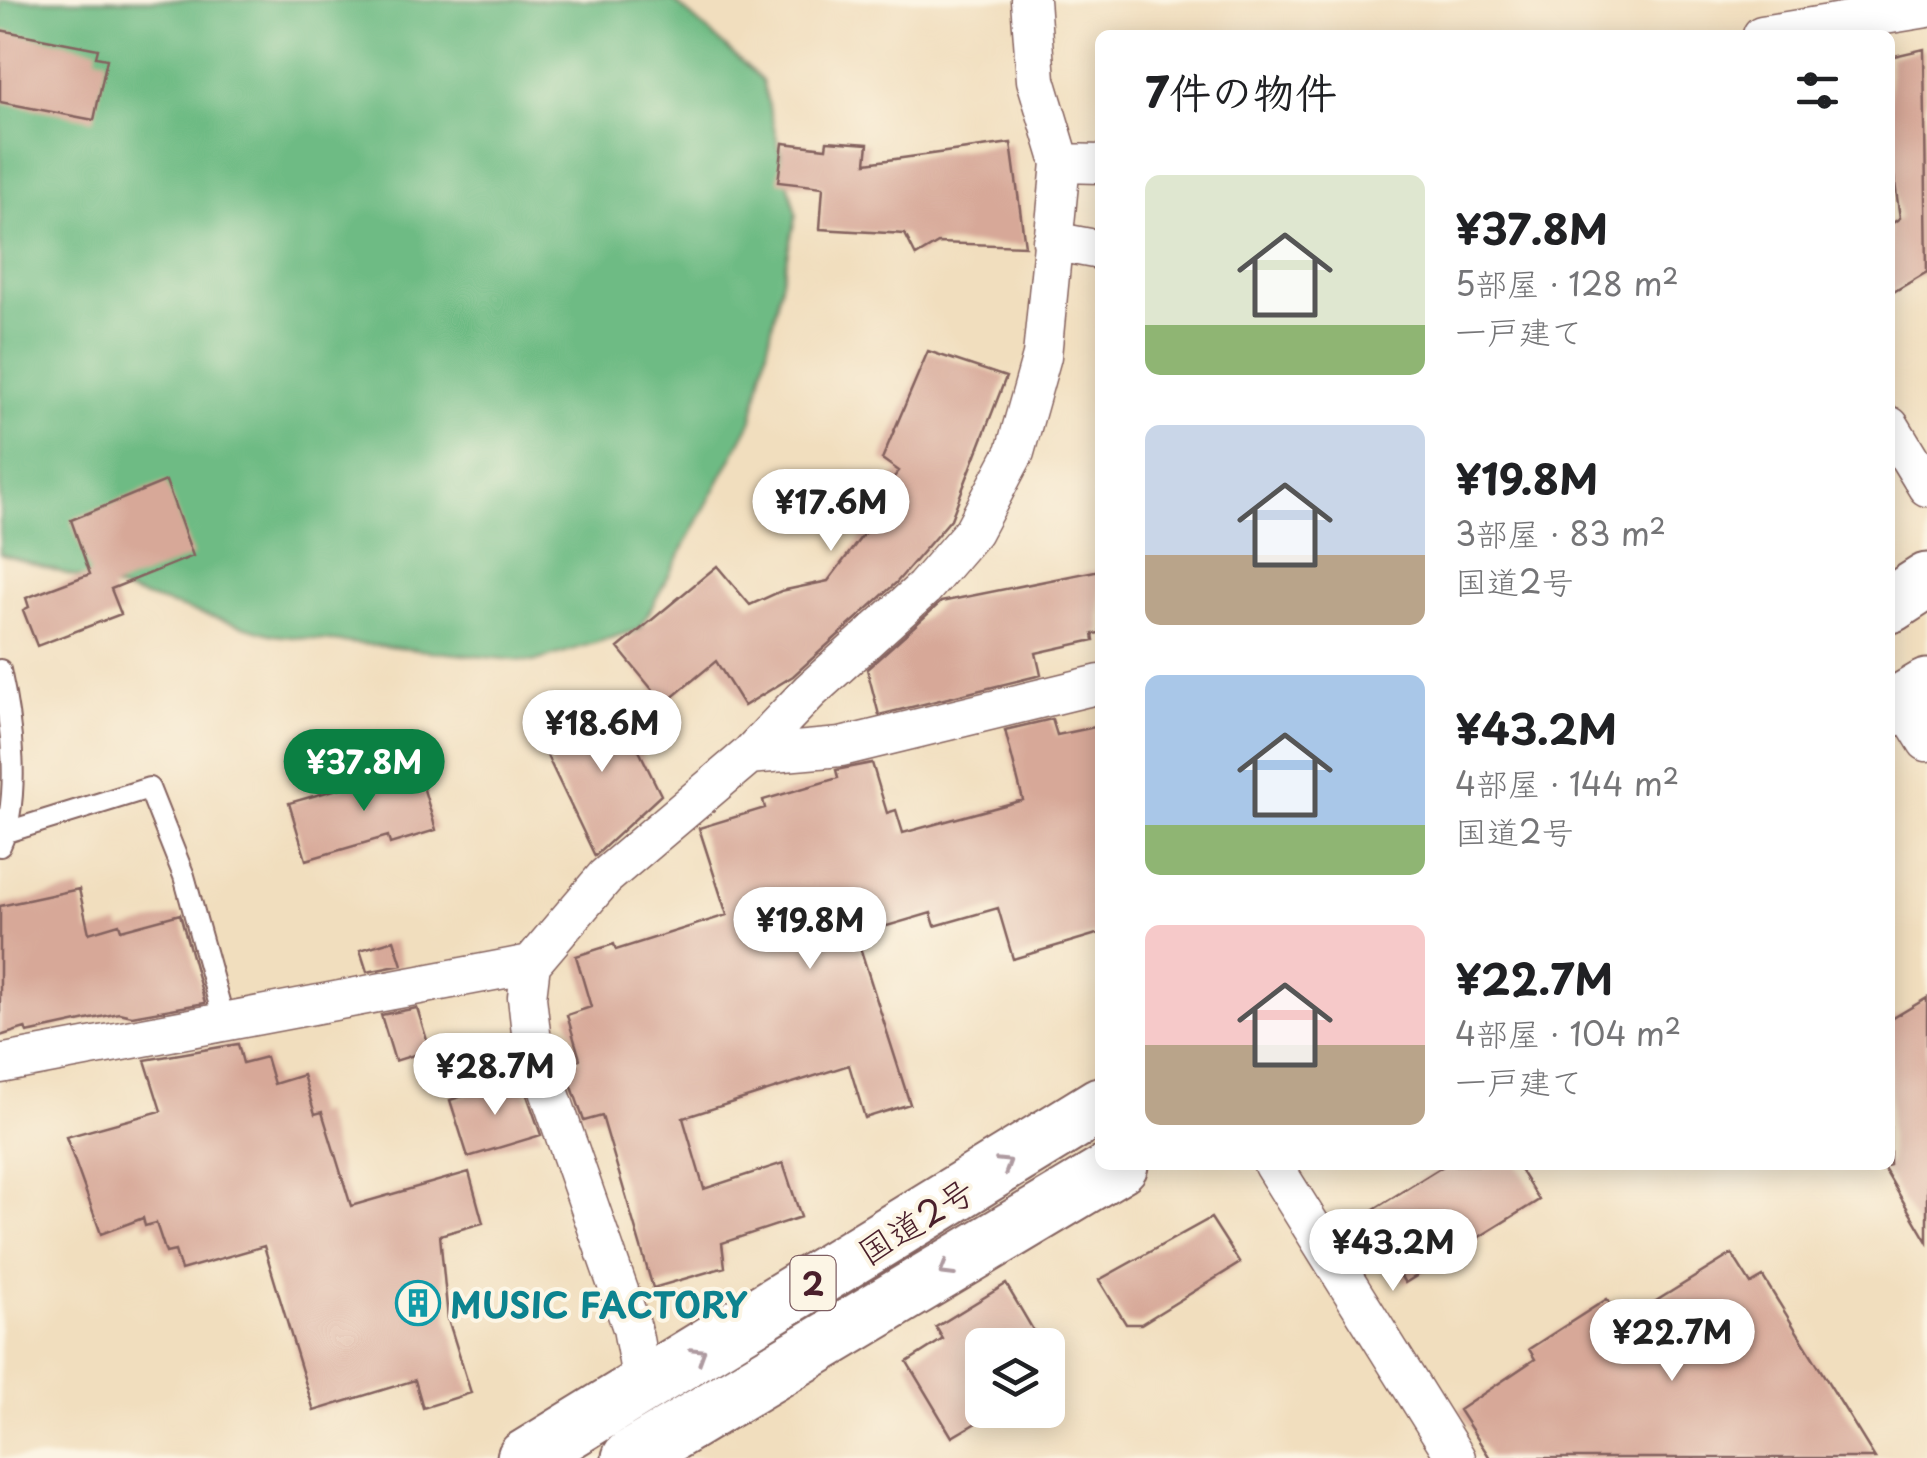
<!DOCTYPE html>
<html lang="ja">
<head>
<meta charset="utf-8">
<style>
  body { margin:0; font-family:"Playpen Sans","Klee One",sans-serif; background:#f6f6f6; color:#202124; height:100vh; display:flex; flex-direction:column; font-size:38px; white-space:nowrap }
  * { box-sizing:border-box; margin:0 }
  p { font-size:32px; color:#757577 }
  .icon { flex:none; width:55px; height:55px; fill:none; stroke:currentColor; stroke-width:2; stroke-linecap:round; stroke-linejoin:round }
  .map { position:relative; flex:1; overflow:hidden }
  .side { position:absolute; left:1095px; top:30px; width:800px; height:1140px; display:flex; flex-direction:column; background:#fff; border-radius:15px; box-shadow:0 5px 25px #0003 }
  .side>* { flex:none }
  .fabs { position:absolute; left:965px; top:1328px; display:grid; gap:20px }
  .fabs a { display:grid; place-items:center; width:100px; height:100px; border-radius:15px; background:#fff; box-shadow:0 5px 25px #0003; font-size:50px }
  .price { position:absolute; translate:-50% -85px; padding:0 22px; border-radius:35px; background:#fff; color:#222; font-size:32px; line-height:65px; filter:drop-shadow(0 2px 5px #0008) }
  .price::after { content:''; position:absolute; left:50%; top:60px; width:30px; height:22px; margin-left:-15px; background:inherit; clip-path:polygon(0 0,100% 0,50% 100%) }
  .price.active { background:#0b8043; color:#fff }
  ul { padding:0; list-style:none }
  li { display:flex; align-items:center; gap:30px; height:250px; padding:0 50px }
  li span { display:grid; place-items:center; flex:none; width:280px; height:200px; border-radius:15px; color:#555 }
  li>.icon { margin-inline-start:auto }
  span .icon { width:120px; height:120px; fill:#fffc; stroke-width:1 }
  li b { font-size:42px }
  h2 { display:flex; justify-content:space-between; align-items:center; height:120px; padding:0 50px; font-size:42px }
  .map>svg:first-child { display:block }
  .forest { fill:#6ebb84; stroke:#5c6d58; stroke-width:2.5 }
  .building { fill:#d7a898 }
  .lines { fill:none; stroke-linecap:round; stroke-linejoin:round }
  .service-casing { stroke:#84625e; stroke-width:24 }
  .minor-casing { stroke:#84625e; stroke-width:41 }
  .trunk-casing { stroke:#84625e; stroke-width:59 }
  .service { stroke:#fff; stroke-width:20 }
  .minor { stroke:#fff; stroke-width:38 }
  .trunk { stroke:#fff; stroke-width:55 }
  .oneway { stroke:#ae9aa0 }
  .labels { text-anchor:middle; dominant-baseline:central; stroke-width:8; stroke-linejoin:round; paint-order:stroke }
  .shield { fill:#fcf5e5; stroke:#7f5f63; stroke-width:2.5 }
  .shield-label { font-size:32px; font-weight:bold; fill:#4a1f2b }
  .street-label { font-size:35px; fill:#4a1f2b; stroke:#fcf5e5 }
  .culture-label { font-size:35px; font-weight:bold; fill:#0d838f; stroke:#fcf5e5; text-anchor:start }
</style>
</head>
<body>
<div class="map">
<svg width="1927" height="1458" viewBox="0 0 1927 1458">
  <rect width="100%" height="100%" fill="#fcf5e5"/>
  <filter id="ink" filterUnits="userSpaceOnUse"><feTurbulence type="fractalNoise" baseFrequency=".01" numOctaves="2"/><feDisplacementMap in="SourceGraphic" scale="20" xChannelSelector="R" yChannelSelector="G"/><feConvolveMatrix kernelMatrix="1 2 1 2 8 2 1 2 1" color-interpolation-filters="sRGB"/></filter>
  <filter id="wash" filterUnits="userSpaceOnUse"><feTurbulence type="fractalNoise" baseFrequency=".0048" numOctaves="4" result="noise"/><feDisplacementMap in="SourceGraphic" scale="40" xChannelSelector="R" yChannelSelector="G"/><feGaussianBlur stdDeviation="2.25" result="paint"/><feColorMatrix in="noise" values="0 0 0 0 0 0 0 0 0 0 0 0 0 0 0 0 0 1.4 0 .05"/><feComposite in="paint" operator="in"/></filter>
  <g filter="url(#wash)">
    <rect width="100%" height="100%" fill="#f1debe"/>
    <path class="forest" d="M 0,0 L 673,0 L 762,80 L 796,214 L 752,420 L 640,629 L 533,662 L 273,635 L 0,554 Z"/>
    <g id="blocks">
      <path class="building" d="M 0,30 L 98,49 L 96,57 L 107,59 L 94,120 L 0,102 Z
        M 1924,49 L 1927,272 L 1890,294 L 1890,225 L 1900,218 L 1890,148 L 1890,57 Z
        M 827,141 L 868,144 L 866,163 L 1011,143 L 1025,246 L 938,243 L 916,256 L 905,234 L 820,229 L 823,187 L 778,182 L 783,143 L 826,148 Z
        M 928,351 L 1006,377 L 951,519 L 896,583 L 793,676 L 744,706 L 716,661 L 664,704 L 618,648 L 717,566 L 750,605 L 781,591 L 828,581 L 871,524 L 859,519 L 899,471 L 882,459 Z
        M 166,481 L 193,556 L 111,589 L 121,614 L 37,646 L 23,610 L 29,607 L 26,598 L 90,574 L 71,520 Z
        M 1100,570 L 1100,633 L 1093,634 L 1094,640 L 1036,653 L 1041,675 L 879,715 L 867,669 L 941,602 Z
        M 616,704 L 661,795 L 595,856 L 540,741 Z
        M 1052,719 L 1057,735 L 1100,726 L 1100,933 L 1013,959 L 998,908 L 935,926 L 931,913 L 856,935 L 910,1104 L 865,1118 L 849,1065 L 683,1118 L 704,1189 L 783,1163 L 801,1217 L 722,1243 L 725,1267 L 653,1288 L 602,1116 L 584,1121 L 564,1064 L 580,1059 L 567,1015 L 591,1007 L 576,956 L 614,944 L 616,950 L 727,915 L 699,828 L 765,808 L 763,800 L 838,778 L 836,770 L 872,763 L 887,813 L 896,810 L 903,833 L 1023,800 L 1005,730 Z
        M 417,766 L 436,830 L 390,844 L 388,836 L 306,860 L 289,803 Z
        M 79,889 L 89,933 L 119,924 L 121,930 L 180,914 L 205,1003 L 132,1016 L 119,1013 L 27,1033 L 25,1028 L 0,1036 L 0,906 Z
        M 394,940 L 402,965 L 367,972 L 360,950 Z
        M 1927,998 L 1927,1242 L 1883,1167 L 1890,1165 L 1890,1020 Z
        M 417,1008 L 430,1050 L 395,1061 L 381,1015 Z
        M 238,1044 L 243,1063 L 266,1057 L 274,1084 L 303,1075 L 315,1114 L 322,1112 L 351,1206 L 469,1172 L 483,1223 L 440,1235 L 448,1319 L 471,1393 L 423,1408 L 415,1380 L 314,1411 L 264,1246 L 181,1270 L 175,1251 L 166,1253 L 156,1223 L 145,1226 L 143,1218 L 101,1234 L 66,1137 L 161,1111 L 145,1060 Z
        M 521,1078 L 541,1135 L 468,1157 L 450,1100 Z
        M 1445,1165 L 1517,1165 L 1539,1200 L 1405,1283 L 1363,1216 Z
        M 1211,1218 L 1240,1263 L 1141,1324 L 1126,1324 L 1099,1280 Z
        M 1732,1254 L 1751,1284 L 1763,1277 L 1875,1458 L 1490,1458 L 1459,1410 L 1535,1359 L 1529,1349 L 1607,1299 L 1622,1322 Z
        M 1006,1284 L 1042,1345 L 982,1345 L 982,1410 L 998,1410 L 952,1437 L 907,1362 L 943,1339 L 936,1327 Z"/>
    </g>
  </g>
  <g filter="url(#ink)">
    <use href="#blocks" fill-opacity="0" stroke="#84625e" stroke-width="2.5"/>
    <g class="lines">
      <defs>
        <path id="service" d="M 0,670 C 11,719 22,799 0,846
          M 7,832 L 149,788 L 184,876 L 224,1020"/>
        <path id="minor" d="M 1762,35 L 1927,8
          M 1061,163 L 1100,164
          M 1052,241 L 1100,250
          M 1890,426 L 1927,487
          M 1902,701 L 1927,742
          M 749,755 L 841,747 L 1100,684
          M 0,1064 L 531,964
          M 1273,1165 L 1456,1458
          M 643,1388 L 632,1328 L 532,1042 L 527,997 L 531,964 L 605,877 L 749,755 L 810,691 L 924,588 L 973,531 L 1015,452 L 1042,356 L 1061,163 L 1036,80 L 1030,0"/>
        <path id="trunk" d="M 1890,605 L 1927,581
          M 1890,709 L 1927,687
          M 525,1458 L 1100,1105
          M 630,1458 L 1120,1165"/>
      </defs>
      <use href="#service" class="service-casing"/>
      <use href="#minor" class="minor-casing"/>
      <use href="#trunk" class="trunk-casing"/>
      <use href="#service" class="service"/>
      <use href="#minor" class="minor"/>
      <use href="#trunk" class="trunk"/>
    </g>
    <defs><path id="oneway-chevron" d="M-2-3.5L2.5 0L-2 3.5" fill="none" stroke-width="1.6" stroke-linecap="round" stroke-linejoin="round" transform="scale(2.5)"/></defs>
    <g class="oneway">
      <use href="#oneway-chevron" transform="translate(1005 1164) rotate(-32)"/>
      <use href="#oneway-chevron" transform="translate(946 1270) rotate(149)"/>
      <use href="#oneway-chevron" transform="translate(699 1354) rotate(-32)"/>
    </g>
  </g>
  <defs>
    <symbol id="building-ring" viewBox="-11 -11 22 22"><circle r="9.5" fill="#fcf5e5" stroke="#0f9aa8" stroke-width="1.5"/><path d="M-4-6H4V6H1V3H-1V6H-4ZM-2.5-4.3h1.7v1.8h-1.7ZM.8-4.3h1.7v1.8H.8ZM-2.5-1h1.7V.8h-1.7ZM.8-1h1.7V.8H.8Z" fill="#0f9aa8"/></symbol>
  </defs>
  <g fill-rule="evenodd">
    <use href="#building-ring" x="393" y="1278" width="50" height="50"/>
  </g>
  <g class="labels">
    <rect class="shield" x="790.5" y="1256" width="45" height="54" rx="8"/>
    <g class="shield-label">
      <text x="813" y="1283">2</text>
    </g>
    <g class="street-label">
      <text transform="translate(915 1220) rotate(-32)">国道2号</text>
    </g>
    <g class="culture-label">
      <text x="450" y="1303">MUSIC FACTORY</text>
    </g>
  </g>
</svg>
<div class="fabs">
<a><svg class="icon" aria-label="layers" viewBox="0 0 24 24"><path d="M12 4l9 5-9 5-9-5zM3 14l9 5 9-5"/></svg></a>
</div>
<b class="price" style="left:831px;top:554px">¥17.6M</b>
<b class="price" style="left:602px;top:775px">¥18.6M</b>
<b class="price active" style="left:364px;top:814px">¥37.8M</b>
<b class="price" style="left:810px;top:972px">¥19.8M</b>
<b class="price" style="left:495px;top:1118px">¥28.7M</b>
<b class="price" style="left:1393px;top:1294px">¥43.2M</b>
<b class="price" style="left:1672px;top:1384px">¥22.7M</b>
<section class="side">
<h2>7件の物件<svg class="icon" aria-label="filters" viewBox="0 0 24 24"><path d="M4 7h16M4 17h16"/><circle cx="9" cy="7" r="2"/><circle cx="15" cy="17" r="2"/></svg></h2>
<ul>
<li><span style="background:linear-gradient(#dfe7d0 75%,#8fb573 0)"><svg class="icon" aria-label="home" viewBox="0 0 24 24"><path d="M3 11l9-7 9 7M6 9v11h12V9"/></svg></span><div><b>¥37.8M</b><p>5部屋 · 128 m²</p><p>一戸建て</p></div></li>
<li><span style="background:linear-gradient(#c9d6e8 65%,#b9a48a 0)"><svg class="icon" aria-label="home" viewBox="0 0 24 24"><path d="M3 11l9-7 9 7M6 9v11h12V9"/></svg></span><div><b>¥19.8M</b><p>3部屋 · 83 m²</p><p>国道2号</p></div></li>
<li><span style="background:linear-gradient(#a9c7e8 75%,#8fb573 0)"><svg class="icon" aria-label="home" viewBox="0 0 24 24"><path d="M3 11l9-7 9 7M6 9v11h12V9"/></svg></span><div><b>¥43.2M</b><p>4部屋 · 144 m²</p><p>国道2号</p></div></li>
<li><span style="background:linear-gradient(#f6c9c9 60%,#b9a48a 0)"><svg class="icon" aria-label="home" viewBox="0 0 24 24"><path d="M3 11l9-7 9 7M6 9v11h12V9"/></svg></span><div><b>¥22.7M</b><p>4部屋 · 104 m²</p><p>一戸建て</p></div></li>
</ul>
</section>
</div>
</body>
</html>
